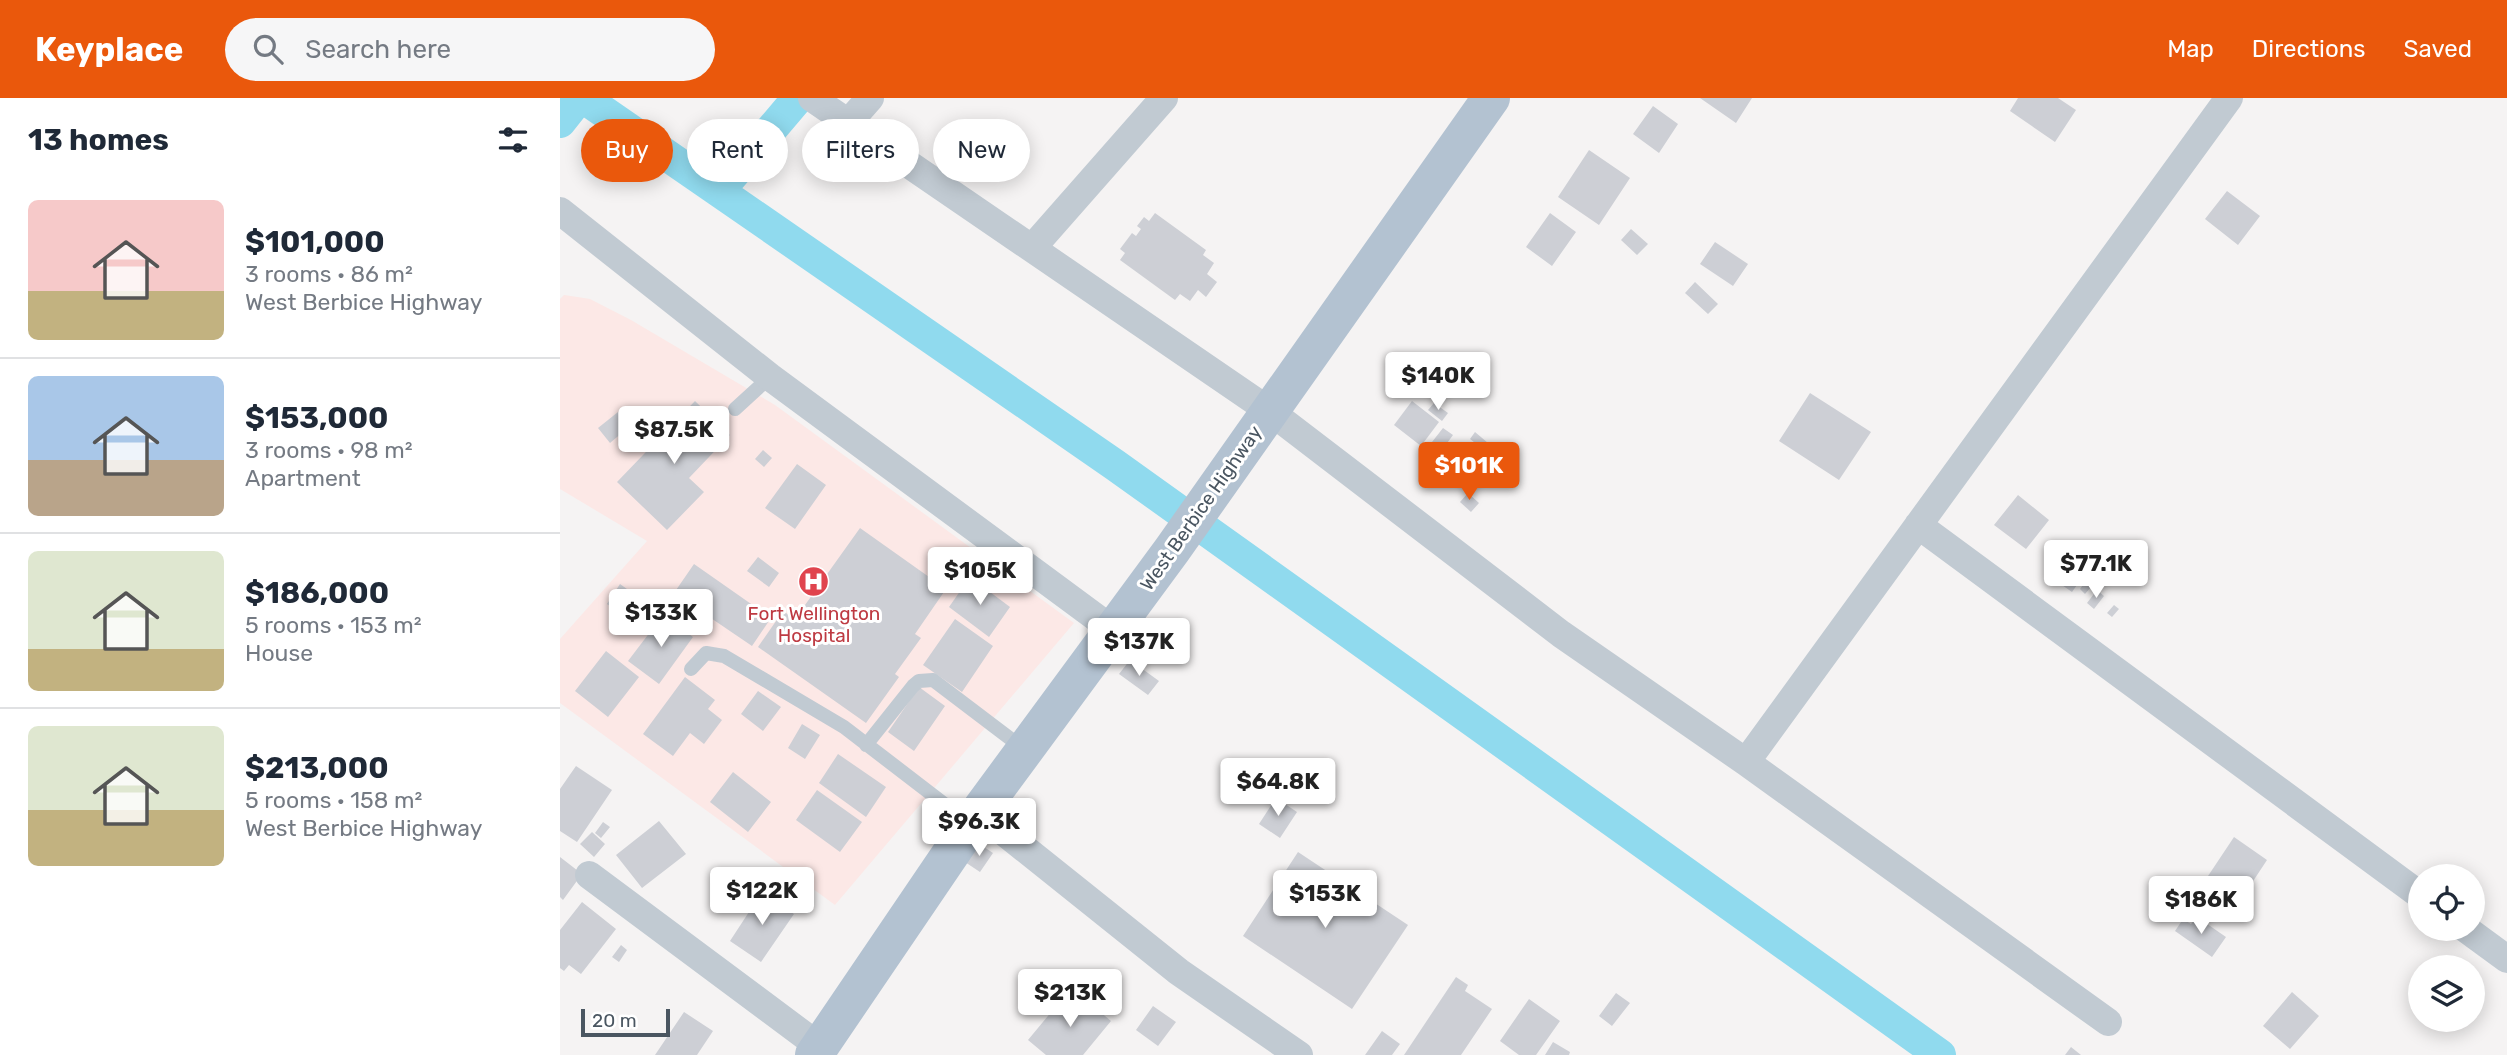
<!DOCTYPE html>
<html lang="en">
<head>
<meta charset="utf-8">
<style>
  body { margin:0; font-family:Rubik,sans-serif; background:#f6f6f7; color:#1f2937; height:100vh; display:flex; flex-direction:column; font-size:26px; white-space:nowrap }
  * { box-sizing:border-box; margin:0 }
  p { font-size:23px; color:#747a83 }
  .icon { flex:none; width:38px; height:38px; fill:none; stroke:currentColor; stroke-width:2; stroke-linecap:round; stroke-linejoin:round }
  .map { position:relative; flex:1; overflow:hidden }
  .side { display:flex; flex-direction:column; background:#fff; width:560px }
  .side>* { flex:none }
  .banner { position:absolute; left:21px; top:21px; width:665px; height:63px; display:flex; gap:14px }
  .buttons { position:absolute; left:1848px; top:766px; display:grid; gap:14px }
  .buttons a { display:grid; place-items:center; width:77px; height:77px; border-radius:50%; background:#fff; box-shadow:0 4px 18px #0003; font-size:35px }
  .scale { position:absolute; left:21px; bottom:18px; width:89px; box-sizing:border-box; padding-left:7px; border:4px solid #4a5661; border-top:0; font-size:19px; line-height:24px; white-space:nowrap; color:#4a5661; -webkit-text-stroke:5px #fff; paint-order:stroke }
  .price { position:absolute; translate:-50% -60px; padding:0 16px; border-radius:7px; background:#fff; color:#222; font-size:23px; line-height:46px; filter:drop-shadow(0 2px 4px #0008) }
  .price::after { content:''; position:absolute; left:50%; top:42px; width:21px; height:16px; margin-left:-10px; background:inherit; clip-path:polygon(0 0,100% 0,50% 100%) }
  .price.on { background:#ea580c; color:#fff }
  ul { padding:0; list-style:none }
  li { display:flex; align-items:center; gap:21px; height:175px; padding:0 28px }
  li+li { border-top:2px solid #e0e1e3 }
  li span { display:grid; place-items:center; flex:none; width:196px; height:140px; border-radius:10px; color:#555 }
  li>.icon { margin-inline-start:auto }
  span .icon { width:84px; height:84px; fill:#fffc; stroke-width:1 }
  li b { font-size:30px }
  h2 { display:flex; justify-content:space-between; align-items:center; height:84px; padding:0 28px; font-size:30px }
  .tag { padding:0 24px; border-radius:32px; background:#fff; box-shadow:0 4px 18px #0003; font-size:24px; line-height:63px }
  .tag.on { background:#ea580c; color:#fff }
  header { display:flex; align-items:center; gap:42px; box-sizing:border-box; height:98px; padding:0 35px; background:#ea580c; color:#fff }
  header strong { font-size:33px }
  nav { display:flex; gap:38px; margin-inline-start:auto; font-size:24px }
  .search { width:490px; height:63px; background:#f6f6f7; display:flex; align-items:center; gap:18px; box-sizing:border-box; padding:0 24px; border-radius:38px; color:#747a83; font-size:26px }
  main { display:flex; flex:1; min-height:0 }
  .map>svg:first-child { display:block }
  .medical { fill:#fce8e6 }
  .lines { fill:none; stroke-linecap:round; stroke-linejoin:round }
  .canal { stroke:#90daee; stroke-width:32 }
  .building { fill:#cdcfd5 }
  .lane { stroke:#c1cad2; stroke-width:14 }
  .street { stroke:#c1cad2; stroke-width:28 }
  .primary { stroke:#b3c2d1; stroke-width:38 }
  .labels { text-anchor:middle; dominant-baseline:central; stroke-width:6; stroke-linejoin:round; paint-order:stroke }
  .street-label { font-size:19px; fill:#4a5661; stroke:#fff }
  .health-label { font-size:19px; fill:#be3a42; stroke:#fff }
</style>
</head>
<body>
<header>
<strong>Keyplace</strong>
<div class="search"><svg class="icon" aria-label="search" viewBox="0 0 24 24"><circle cx="10" cy="10" r="6"/><path d="M15 15l6 6"/></svg>Search here</div>
<nav><a>Map</a><a>Directions</a><a>Saved</a></nav>
</header>
<main>
<section class="side">
<h2>13 homes<svg class="icon" aria-label="filters" viewBox="0 0 24 24"><path d="M4 7h16M4 17h16"/><circle cx="9" cy="7" r="2"/><circle cx="15" cy="17" r="2"/></svg></h2>
<ul>
<li><span style="background:linear-gradient(#f6c9c9 65%,#c2b280 0)"><svg class="icon" aria-label="home" viewBox="0 0 24 24"><path d="M3 11l9-7 9 7M6 9v11h12V9"/></svg></span><div><b>$101,000</b><p>3 rooms · 86 m²</p><p>West Berbice Highway</p></div></li>
<li><span style="background:linear-gradient(#a9c7e8 60%,#b9a48a 0)"><svg class="icon" aria-label="home" viewBox="0 0 24 24"><path d="M3 11l9-7 9 7M6 9v11h12V9"/></svg></span><div><b>$153,000</b><p>3 rooms · 98 m²</p><p>Apartment</p></div></li>
<li><span style="background:linear-gradient(#dfe7d0 70%,#c2b280 0)"><svg class="icon" aria-label="home" viewBox="0 0 24 24"><path d="M3 11l9-7 9 7M6 9v11h12V9"/></svg></span><div><b>$186,000</b><p>5 rooms · 153 m²</p><p>House</p></div></li>
<li><span style="background:linear-gradient(#dfe7d0 60%,#c2b280 0)"><svg class="icon" aria-label="home" viewBox="0 0 24 24"><path d="M3 11l9-7 9 7M6 9v11h12V9"/></svg></span><div><b>$213,000</b><p>5 rooms · 158 m²</p><p>West Berbice Highway</p></div></li>
</ul>
</section>
<div class="map">
<svg width="1947" height="957" viewBox="0 0 1947 957">
  <rect width="100%" height="100%" fill="#f5f3f3"/>
  <path class="medical" d="M 4,197 L 30,201 L 71,222 L 215,307 L 514,525 L 275,807 L 0,605 L 0,541 L 87,443 L 0,391 L 0,201 Z"/>
  <g class="lines">
    <path class="canal" d="M 24,0 L 555,367 L 1380,957
      M 0,24 L 19,0
      M 159,93 L 238,0"/>
  </g>
  <path class="building" d="M 1140,0 L 1192,0 L 1176,25 Z
    M 1458,0 L 1498,0 L 1516,12 L 1495,44 L 1450,13 Z
    M 1093,8 L 1118,26 L 1099,55 L 1073,36 Z
    M 1029,52 L 1070,80 L 1039,127 L 998,99 Z
    M 1667,93 L 1700,118 L 1678,147 L 1645,121 Z
    M 595,115 L 646,152 L 643,157 L 654,165 L 647,176 L 657,184 L 646,199 L 638,192 L 630,203 L 620,196 L 615,202 L 560,162 L 565,155 L 560,151 L 572,135 L 576,138 L 581,131 L 577,128 L 584,119 L 589,123 Z
    M 990,115 L 1016,134 L 992,168 L 966,149 Z
    M 1071,131 L 1088,146 L 1077,157 L 1061,142 Z
    M 1155,144 L 1188,166 L 1173,188 L 1140,166 Z
    M 1135,184 L 1158,206 L 1148,216 L 1125,195 Z
    M 1250,295 L 1311,334 L 1279,382 L 1219,343 Z
    M 135,303 L 170,337 L 129,380 L 144,394 L 107,432 L 57,384 Z
    M 852,303 L 879,324 L 861,348 L 834,327 Z
    M 874,305 L 888,315 L 882,323 L 868,312 Z
    M 58,314 L 70,328 L 50,345 L 38,330 Z
    M 883,330 L 893,337 L 882,352 L 872,344 Z
    M 915,334 L 928,345 L 923,351 L 910,341 Z
    M 203,352 L 212,360 L 204,369 L 195,361 Z
    M 237,366 L 266,387 L 235,431 L 205,410 Z
    M 908,395 L 919,405 L 911,414 L 900,404 Z
    M 1458,397 L 1489,422 L 1466,451 L 1434,427 Z
    M 300,430 L 386,491 L 355,536 L 361,540 L 335,576 L 339,579 L 306,625 L 198,549 L 223,513 L 235,521 Z
    M 198,459 L 219,475 L 209,489 L 187,473 Z
    M 1493,465 L 1502,472 L 1493,484 L 1484,477 Z
    M 134,466 L 211,520 L 192,548 L 114,495 Z
    M 1503,478 L 1517,487 L 1512,494 L 1499,485 Z
    M 410,479 L 450,509 L 429,539 L 389,509 Z
    M 1525,484 L 1531,489 L 1525,496 L 1520,491 Z
    M 60,486 L 88,506 L 74,525 L 47,506 Z
    M 1537,492 L 1544,498 L 1534,511 L 1527,505 Z
    M 1554,507 L 1559,511 L 1552,519 L 1547,515 Z
    M 103,517 L 133,539 L 99,586 L 68,563 Z
    M 395,521 L 433,548 L 402,594 L 363,567 Z
    M 46,553 L 79,579 L 48,619 L 15,593 Z
    M 570,562 L 599,583 L 588,597 L 559,576 Z
    M 125,579 L 155,602 L 148,611 L 162,622 L 144,646 L 130,635 L 113,658 L 83,636 Z
    M 359,589 L 385,608 L 354,653 L 328,634 Z
    M 198,593 L 221,609 L 203,633 L 181,616 Z
    M 242,626 L 260,637 L 245,661 L 228,650 Z
    M 278,656 L 326,689 L 306,719 L 259,685 Z
    M 16,668 L 52,692 L 17,744 L 0,733 L 0,691 Z
    M 173,674 L 211,704 L 188,734 L 150,704 Z
    M 257,692 L 302,724 L 280,754 L 236,722 Z
    M 716,700 L 737,714 L 720,740 L 699,726 Z
    M 99,723 L 126,756 L 82,790 L 56,757 Z
    M 43,724 L 50,729 L 41,740 L 35,735 Z
    M 32,734 L 45,746 L 34,759 L 20,746 Z
    M 1674,739 L 1707,762 L 1674,812 L 1640,790 Z
    M 418,745 L 433,755 L 420,774 L 405,764 Z
    M 738,754 L 848,827 L 792,911 L 683,838 Z
    M 0,759 L 22,776 L 3,802 L 0,799 Z
    M 202,794 L 234,816 L 201,864 L 170,843 Z
    M 22,804 L 56,831 L 21,876 L 9,867 L 4,873 L 0,870 L 0,832 Z
    M 1637,819 L 1666,839 L 1652,859 L 1615,833 L 1623,821 L 1631,826 Z
    M 61,847 L 67,852 L 59,864 L 52,859 Z
    M 896,879 L 908,887 L 905,893 L 932,911 L 901,957 L 844,957 Z
    M 1732,894 L 1759,918 L 1730,951 L 1703,928 Z
    M 1056,895 L 1070,905 L 1052,928 L 1039,918 Z
    M 520,897 L 551,923 L 523,957 L 486,957 L 468,942 L 502,901 L 511,908 Z
    M 969,901 L 1000,923 L 976,957 L 959,957 L 940,943 Z
    M 593,908 L 616,924 L 598,948 L 576,932 Z
    M 124,914 L 153,933 L 137,957 L 95,957 Z
    M 822,933 L 840,946 L 832,957 L 805,957 Z
    M 993,944 L 1010,954 L 1009,957 L 985,957 Z
    M 1511,949 L 1521,957 L 1505,957 Z"/>
  <g class="lines">
    <path class="lane" d="M 175,311 L 210,279
      M 131,571 L 146,555 L 164,558 L 284,629 L 409,725
      M 306,647 L 353,588 L 359,583 L 373,582 L 464,651"/>
    <path class="street" d="M 252,0 L 711,314 L 1001,536 L 1186,664 L 1548,924
      M 288,25 L 310,0
      M 0,113 L 210,279 L 553,532
      M 472,150 L 604,0
      M 1358,427 L 1860,797
      M 1186,664 L 1669,0
      M 419,714 L 619,874 L 739,957
      M 29,777 L 260,949
      M 1906,831 L 1947,861"/>
    <path class="primary" d="M 254,957 L 419,714 L 612,452 L 931,0"/>
  </g>
  <defs>
    <symbol id="hospital-disc" viewBox="-11 -11 22 22"><circle r="9.5" fill="#e0444e" stroke="#fff"/><path d="M-5-5h3v3.5h4V-5h3V5h-3V1.5h-4V5h-3Z" fill="#fff"/></symbol>
  </defs>
  <g fill-rule="evenodd">
    <use href="#hospital-disc" x="236" y="466" width="35" height="35"/>
  </g>
  <g class="labels">
    <g class="street-label">
      <text transform="translate(641 410) rotate(-55)">West Berbice Highway</text>
    </g>
    <g class="health-label">
      <text x="254" y="515">Fort Wellington<tspan x="254" dy="22">Hospital</tspan></text>
    </g>
  </g>
</svg>
<div class="buttons">
<a><svg class="icon" aria-label="locate" viewBox="0 0 24 24"><circle cx="12" cy="12" r="6"/><path d="M12 2v4M12 18v4M2 12h4M18 12h4"/></svg></a>
<a><svg class="icon" aria-label="layers" viewBox="0 0 24 24"><path d="M12 4l9 5-9 5-9-5zM3 14l9 5 9-5"/></svg></a>
</div>
<div class="scale">20 m</div>
<b class="price" style="left:878px;top:314px">$140K</b>
<b class="price" style="left:114px;top:368px">$87.5K</b>
<b class="price on" style="left:909px;top:404px">$101K</b>
<b class="price" style="left:1536px;top:502px">$77.1K</b>
<b class="price" style="left:420px;top:509px">$105K</b>
<b class="price" style="left:101px;top:551px">$133K</b>
<b class="price" style="left:579px;top:580px">$137K</b>
<b class="price" style="left:718px;top:720px">$64.8K</b>
<b class="price" style="left:419px;top:760px">$96.3K</b>
<b class="price" style="left:202px;top:829px">$122K</b>
<b class="price" style="left:765px;top:832px">$153K</b>
<b class="price" style="left:1641px;top:838px">$186K</b>
<b class="price" style="left:510px;top:931px">$213K</b>
<div class="banner">
<a class="tag on">Buy</a>
<a class="tag">Rent</a>
<a class="tag">Filters</a>
<a class="tag">New</a>
</div>
</div>
</main>
</body>
</html>
